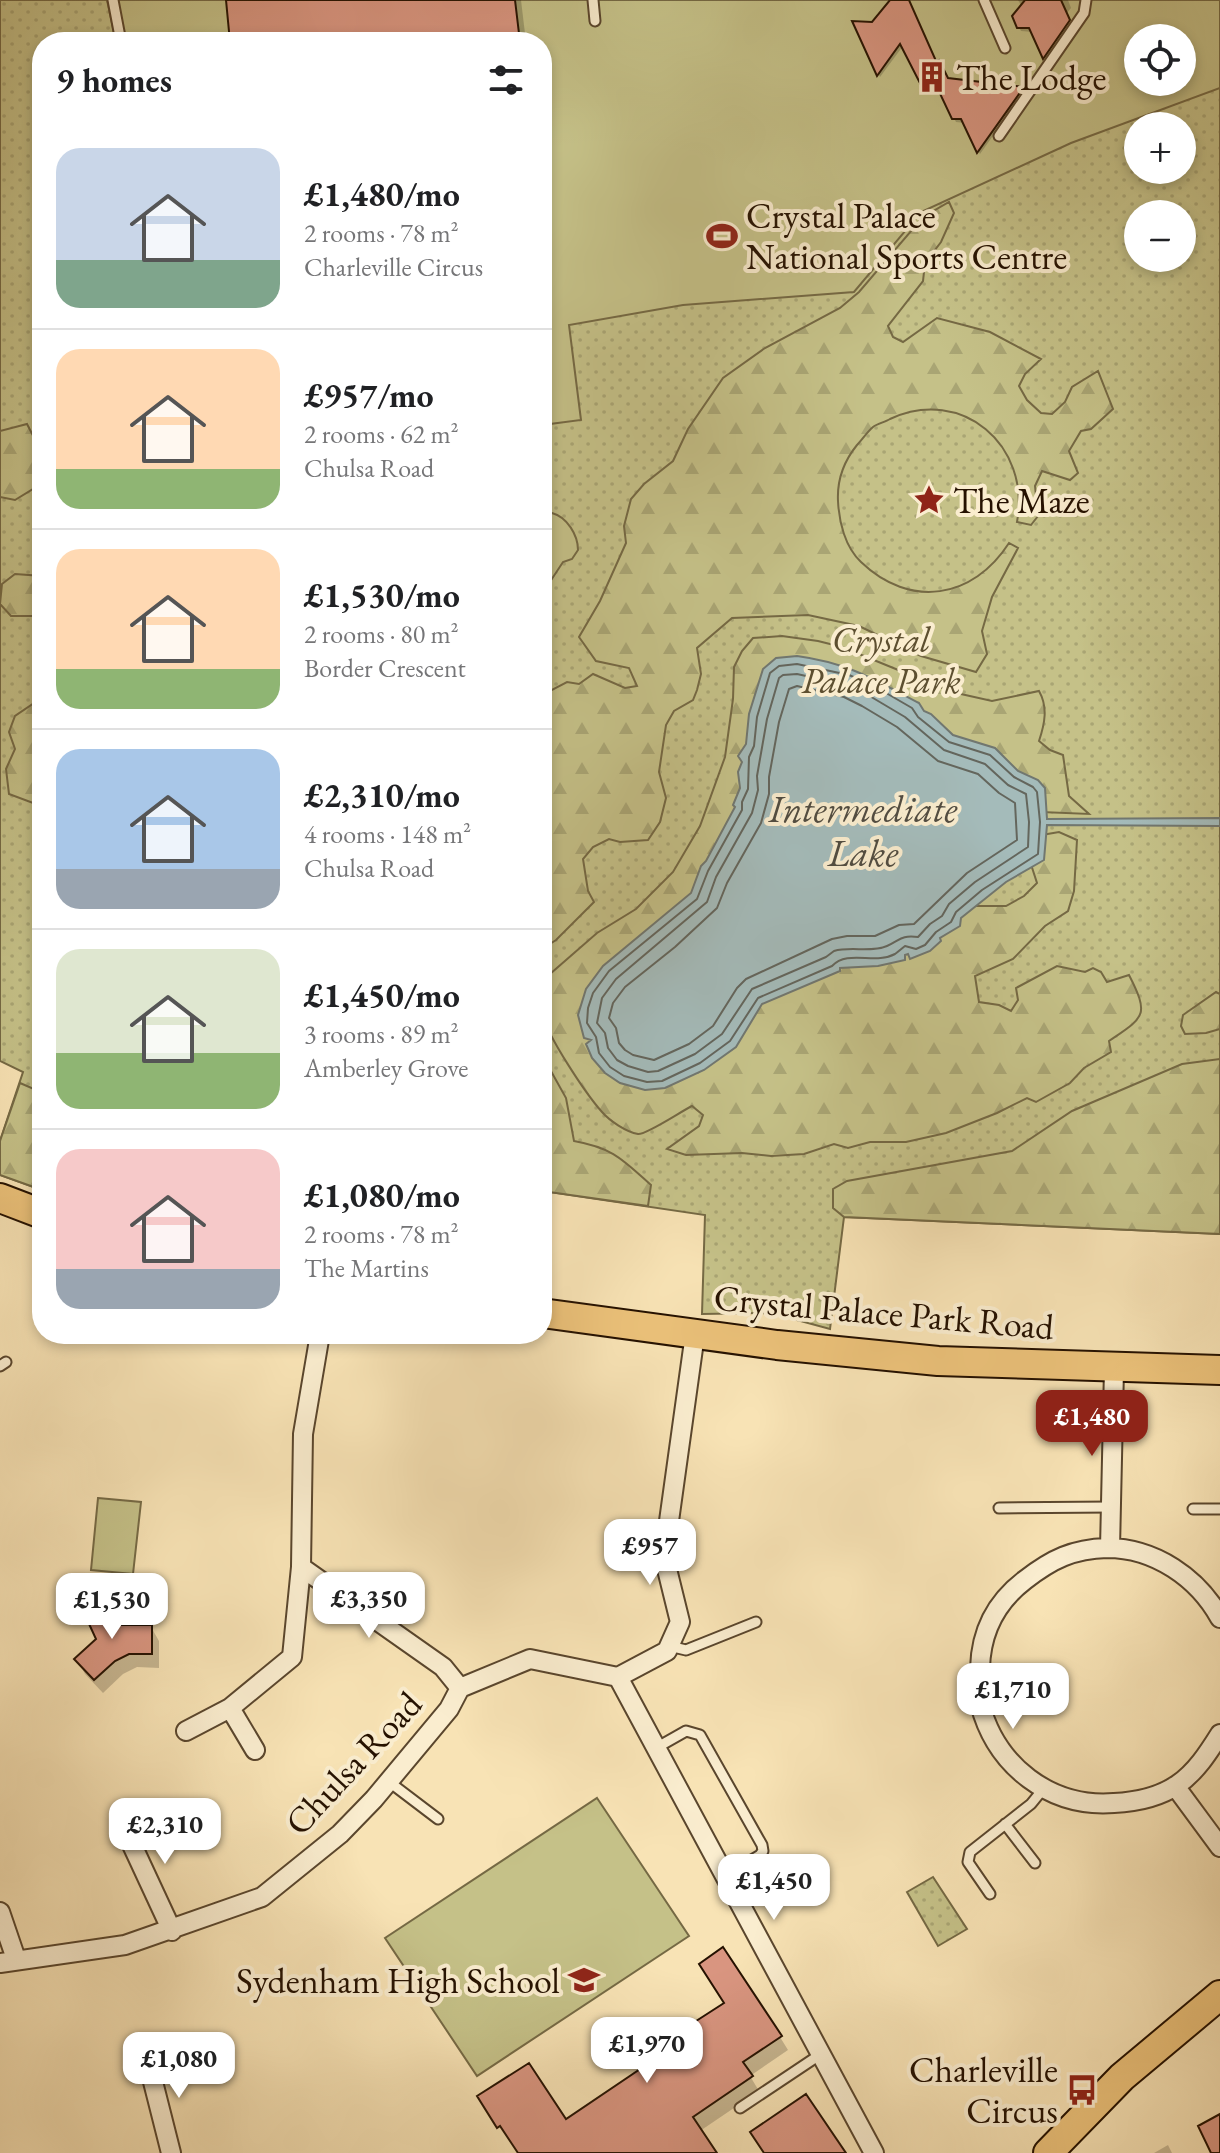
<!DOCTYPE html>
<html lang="en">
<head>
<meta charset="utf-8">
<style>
  body { margin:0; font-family:"EB Garamond",serif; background:#f2f2f2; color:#202124; height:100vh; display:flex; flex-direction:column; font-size:30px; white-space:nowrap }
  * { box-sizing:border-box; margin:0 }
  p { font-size:26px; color:#757577 }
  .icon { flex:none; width:44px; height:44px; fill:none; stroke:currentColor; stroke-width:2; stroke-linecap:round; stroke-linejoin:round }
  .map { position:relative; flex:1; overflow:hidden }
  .panel { position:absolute; left:32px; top:32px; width:520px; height:1312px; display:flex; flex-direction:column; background:#fff; border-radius:32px; box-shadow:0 4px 12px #0003 }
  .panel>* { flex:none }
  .buttons { position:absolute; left:1124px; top:24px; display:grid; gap:16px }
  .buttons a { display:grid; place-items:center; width:72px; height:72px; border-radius:50%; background:#fff; box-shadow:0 4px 12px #0003; font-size:40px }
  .price { position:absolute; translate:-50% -68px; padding:0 18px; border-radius:16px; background:#fff; color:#222; font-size:26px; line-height:52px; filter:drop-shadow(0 2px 4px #0008) }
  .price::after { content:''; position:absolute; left:50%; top:48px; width:24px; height:18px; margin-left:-12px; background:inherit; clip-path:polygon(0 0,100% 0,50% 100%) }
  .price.active { background:#8f2418; color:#fff }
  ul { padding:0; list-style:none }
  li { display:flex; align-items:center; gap:24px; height:200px; padding:0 24px }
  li+li { border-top:2px solid #e0e0e0 }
  li span { display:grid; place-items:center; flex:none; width:224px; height:160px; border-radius:24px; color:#555 }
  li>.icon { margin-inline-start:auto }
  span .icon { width:96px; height:96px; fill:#fffc; stroke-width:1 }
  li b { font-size:34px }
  h2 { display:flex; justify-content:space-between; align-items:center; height:96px; padding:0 24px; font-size:34px }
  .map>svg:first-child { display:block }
  .grass { fill:url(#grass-dots); stroke:#756944; stroke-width:2; fill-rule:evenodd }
  .forest { fill:url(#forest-firs); stroke:#756944; stroke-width:2 }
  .garden { fill:#c5c188; stroke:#756944; stroke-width:2; fill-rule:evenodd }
  .water { fill:#a4bbba; stroke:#717770; stroke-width:2 }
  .shadow { fill:#0003 }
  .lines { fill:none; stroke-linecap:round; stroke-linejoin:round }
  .shore { stroke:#64665d; stroke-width:2 }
  .building { fill:#d99580; stroke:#251100; stroke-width:2 }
  .service-casing { stroke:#5a462d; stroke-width:13 }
  .minor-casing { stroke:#5a462d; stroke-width:22 }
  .primary-casing { stroke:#251100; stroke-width:32 }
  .service { stroke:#faedcf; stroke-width:9 }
  .minor { stroke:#faedcf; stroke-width:18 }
  .primary { stroke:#ecc27a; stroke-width:28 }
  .labels { text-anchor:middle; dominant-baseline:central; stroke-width:8; stroke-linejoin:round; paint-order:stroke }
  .poi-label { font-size:36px; fill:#251100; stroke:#faedcf; text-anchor:start }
  .park-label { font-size:36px; font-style:italic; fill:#5d4f30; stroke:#faedcf }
  .street-label { font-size:36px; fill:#251100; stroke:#faedcf }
  .water-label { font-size:38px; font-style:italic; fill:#514c41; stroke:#faedcf }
</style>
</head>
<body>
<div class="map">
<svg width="1220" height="2153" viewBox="0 0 1220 2153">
  <defs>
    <pattern id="grass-dots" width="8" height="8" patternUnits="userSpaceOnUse" patternTransform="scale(2)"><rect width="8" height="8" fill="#c5c188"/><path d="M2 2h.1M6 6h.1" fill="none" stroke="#a9a574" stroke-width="1.8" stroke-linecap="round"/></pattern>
    <pattern id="forest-firs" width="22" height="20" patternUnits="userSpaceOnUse" patternTransform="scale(2)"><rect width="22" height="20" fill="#c5c188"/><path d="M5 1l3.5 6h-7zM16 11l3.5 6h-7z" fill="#a9a574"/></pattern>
  </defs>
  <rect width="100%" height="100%" fill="#f8e3b5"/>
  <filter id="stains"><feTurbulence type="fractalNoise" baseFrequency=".0025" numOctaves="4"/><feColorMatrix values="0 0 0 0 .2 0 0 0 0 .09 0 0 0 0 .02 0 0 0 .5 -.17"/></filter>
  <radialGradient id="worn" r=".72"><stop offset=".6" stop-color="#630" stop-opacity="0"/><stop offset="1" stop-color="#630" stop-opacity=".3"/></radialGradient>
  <path class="grass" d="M 0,0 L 1220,0 L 1220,1234 L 844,1217 L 830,1329 L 771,1313 L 702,1314 L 705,1215 L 542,1191 L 542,42 L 42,42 L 42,1190 L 0,1175 L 0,1141 L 23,1072 L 0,1061 ZM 1138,38 L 1182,38 L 1182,82 L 1138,82 ZM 1138,126 L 1182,126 L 1182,170 L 1138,170 ZM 1138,214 L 1182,214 L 1182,258 L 1138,258 Z
    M 933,1877 L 967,1929 L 938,1946 L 907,1892 Z"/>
  <path class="forest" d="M 949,202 L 954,213 L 941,242 L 925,263 L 923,281 L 888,326 L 893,337 L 903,342 L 937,318 L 990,332 L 1041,359 L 1025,374 L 1019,386 L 1027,400 L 1041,413 L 1052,414 L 1065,402 L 1072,387 L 1098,371 L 1113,409 L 1091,429 L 1081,431 L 1069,451 L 1078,473 L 1070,480 L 1042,471 L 1035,486 L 1038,516 L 1031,525 L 1017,522 C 1031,445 962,386 890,419 C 885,422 877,424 873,427 C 867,432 862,440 857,445 C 844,461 837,481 838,501 C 839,522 845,547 861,562 C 910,609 973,599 1009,543 L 1018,548 L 992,597 L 982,631 L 987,654 L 976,672 L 921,656 L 859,626 L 808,615 L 732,618 L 697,648 L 701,674 L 697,690 L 693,700 L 674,711 L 666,725 L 659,772 L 666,798 L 660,822 L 648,840 L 620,842 L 609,839 L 593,847 L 583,859 L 588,891 L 594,902 L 556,940 L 542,949 L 542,695 L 567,682 L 579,684 L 593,674 L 625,688 L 637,686 L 629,668 L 596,661 L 579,637 L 600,601 L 626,543 L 624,526 L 631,499 L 644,484 L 673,461 L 688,429 L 723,378 L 765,348 L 840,308 L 859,292 L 923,217 Z
    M 27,424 L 42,453 L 42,488 L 38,486 L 15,500 L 0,497 L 0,431 Z
    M 15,574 L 42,576 L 42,609 L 33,616 L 11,616 L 0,604 L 2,584 Z
    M 782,636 L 818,641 L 842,647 L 952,692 L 992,701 L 1039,691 C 1048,707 1045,723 1039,741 L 1050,750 L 1063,755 L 1069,796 L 1089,814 L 1041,812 L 731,1018 L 959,906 L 1006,906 L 1024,896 L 1037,883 L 1027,852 L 1036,836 L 1059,832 L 1077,840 L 1074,891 L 1068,911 L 1045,926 L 1013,959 L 975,976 L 979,1002 L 999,1005 L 1011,1011 L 1018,1000 L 1016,988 L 1057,966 L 1085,972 L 1093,968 L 1101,972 L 1107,982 L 1129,975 C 1150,1016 1144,1017 1109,1041 L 1111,1052 L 1084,1068 L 1070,1083 L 1036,1102 L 1027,1098 L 997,1113 L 946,1133 L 906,1142 L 870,1142 L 848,1148 L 834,1144 L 804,1154 L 771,1156 L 742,1153 L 686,1155 L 667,1149 L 699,1126 L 703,1115 L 692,1106 C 680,1112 646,1135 638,1134 C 626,1132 610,1121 602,1112 C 586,1094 545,1033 542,1012 C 541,1002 542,991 542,981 L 597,933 L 636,909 L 673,872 L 700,826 L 725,757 L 733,699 L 734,667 L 742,651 L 753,638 Z
    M 42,650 L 42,802 L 33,803 L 9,794 L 6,769 L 15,749 L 9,732 L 15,716 L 37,701 L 34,673 Z
    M 1216,992 L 1220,994 L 1220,1029 L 1206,1033 L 1185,1034 L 1181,1026 L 1183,1015 Z
    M 542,1055 L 566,1098 L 574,1141 C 613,1148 622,1159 651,1185 L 648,1206 L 542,1191 Z
    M 1220,1059 L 1220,1234 L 844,1217 L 833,1208 L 833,1189 L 847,1181 L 1012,1151 L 1072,1111 L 1182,1064 Z
    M 20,1083 L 36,1090 L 42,1088 L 42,1190 L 0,1175 L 0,1141 Z"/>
  <path class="garden" d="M 107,0 L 1220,0 L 1220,88 L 1071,143 L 921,212 L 854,292 L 683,305 L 569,325 L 581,420 L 542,425 L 542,42 L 116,42 ZM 1138,38 L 1182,38 L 1182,82 L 1138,82 Z
    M 552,513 C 567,517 578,535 578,550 L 572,559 L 563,562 L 542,594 L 542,515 Z
    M 98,1498 L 141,1502 L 133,1574 L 91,1570 Z
    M 597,1798 L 689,1936 L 477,2076 L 385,1938 Z"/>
  <path class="water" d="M 797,656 C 849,663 875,680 919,703 L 924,711 L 931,714 L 953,735 L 995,748 L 1018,771 L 1038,780 L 1045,788 L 1047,819 L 1220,818 L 1220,826 L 1047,825 L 1044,860 L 1006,882 L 961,918 L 960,926 L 940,938 L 941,941 L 930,951 L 910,959 L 908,954 L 905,955 L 905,960 L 878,966 L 840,968 L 840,971 L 762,1004 L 736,1047 L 704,1070 L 665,1088 L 645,1090 L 620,1083 L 605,1073 L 592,1058 L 586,1044 L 591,1040 L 584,1038 L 578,1015 L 586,989 L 603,966 L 691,893 L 701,866 L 706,861 L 735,807 L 733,805 L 740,788 L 738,772 L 742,762 L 738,756 L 746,744 L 749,714 L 763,669 L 776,658 Z"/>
  <path class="shadow" d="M 228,0 L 521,0 L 526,42 L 232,42 Z
    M 892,0 L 907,0 L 935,64 L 947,80 L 1023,89 L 1024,92 L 980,154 L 965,123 L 956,122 L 939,88 L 927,94 L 903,46 L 880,77 L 855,23 L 873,24 Z
    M 1018,0 L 1068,0 L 1071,8 L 1066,14 L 1071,25 L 1046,60 L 1033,32 L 1021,31 L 1019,27 L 1022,7 Z
    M 121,1627 L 151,1627 L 159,1641 L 159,1668 L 137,1667 L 123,1674 L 103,1693 L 85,1674 L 77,1660 Z
    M 780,2037 L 788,2050 L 750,2076 L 759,2091 L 700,2131 L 715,2153 L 519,2153 L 651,2064 L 670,2047 Z
    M 1168,2145 L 1172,2153 L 1154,2153 Z"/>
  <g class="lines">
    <path class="shore" d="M 797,664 L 849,675 L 874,686 L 912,708 L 918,717 L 949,742 L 990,755 L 1014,777 L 1033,787 L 1037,792 L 1040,822 L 1038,854 L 982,890 L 956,912 L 951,922 L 936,932 L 925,945 L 916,949 L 905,946 C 901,949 898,952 895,954 C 875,965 848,949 832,966 L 758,998 L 730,1041 L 700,1063 L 662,1081 L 647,1082 L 624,1076 L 610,1067 L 599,1053 L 596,1037 L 587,1023 L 588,1008 L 593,993 L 609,971 L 697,899 L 708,871 L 742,810 L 742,802 L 748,789 L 749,757 L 754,746 L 757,717 L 770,673 L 779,666 Z
      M 797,674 L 847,685 L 868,695 L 905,717 L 944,750 L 985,764 L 1008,785 L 1026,794 L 1029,822 L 1028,847 L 975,882 L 949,904 L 942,916 L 930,924 L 918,937 C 900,935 901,940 887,946 C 871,953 851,946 834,951 L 826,957 L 752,989 L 722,1034 L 695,1054 L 658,1071 L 648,1072 L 628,1066 L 617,1060 L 608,1048 L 605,1033 L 597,1023 L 602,998 L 616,979 L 707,902 L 716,877 L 752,813 L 758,790 L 757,776 L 767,719 L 779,678 L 783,675 Z
      M 797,686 L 844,697 L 862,706 L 897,727 L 938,761 L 978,774 L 999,793 L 1015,803 L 1017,840 L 967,873 L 914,924 L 899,925 L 875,936 L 847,936 L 832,939 L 746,979 L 737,988 L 713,1026 L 689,1044 L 654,1060 L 633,1055 L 625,1050 L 619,1043 L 616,1028 L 609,1018 L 613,1003 L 625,987 L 675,947 L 717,908 L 727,883 L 761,823 L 769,794 L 769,777 L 779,722 L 789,689 Z"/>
  </g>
  <path class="building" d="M 226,0 L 515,0 L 520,42 L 230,42 Z
    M 890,0 L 909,0 L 936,61 L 939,60 L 948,78 L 1024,87 L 977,153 L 961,119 L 952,119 L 936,85 L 924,91 L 900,44 L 877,76 L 852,21 L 872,22 Z
    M 1025,0 L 1061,0 L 1070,20 L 1043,59 L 1029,28 L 1017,28 L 1012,16 Z
    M 110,1601 L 121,1625 L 152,1625 L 152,1654 L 129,1654 L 115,1661 L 94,1680 L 74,1659 L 96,1639 L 84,1613 Z
    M 723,1947 L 782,2036 L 743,2062 L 753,2076 L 693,2117 L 717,2153 L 518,2153 L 500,2126 L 497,2128 L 477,2096 L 529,2063 L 566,2119 L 649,2063 L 649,2052 L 664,2043 L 670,2045 L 692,2030 L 693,2023 L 724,2003 L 699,1964 Z
    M 806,2094 L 846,2153 L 764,2153 L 750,2132 Z
    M 1220,2114 L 1220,2153 L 1211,2153 L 1198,2126 Z"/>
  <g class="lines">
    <defs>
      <path id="service" d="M 113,0 L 121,42
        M 593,0 L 595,21
        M 984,0 L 1005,48
        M 999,136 L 1084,13 L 1086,0
        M 0,1366 L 6,1362
        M 999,1508 L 1112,1507
        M 1193,1509 L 1220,1509
        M 669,1646 L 686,1650 L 756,1622
        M 656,1748 L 686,1731 L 700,1735 L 762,1845 L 763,1851 L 760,1855 L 725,1876
        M 388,1781 L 438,1819
        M 1005,1824 L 1035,1863
        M 990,1894 L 968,1862 L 970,1852 L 1031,1804 L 1044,1788
        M 740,2108 L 821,2054"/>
      <path id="minor" d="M 1110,1548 L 1114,1369
        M 301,1567 L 443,1667 L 460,1688
        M 1220,1618 C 1198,1578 1155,1548 1107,1548 C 1073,1549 1052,1559 1025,1580 C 996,1602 981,1632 980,1668 C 980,1679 978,1693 980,1704 C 996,1766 1050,1808 1114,1803 C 1135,1802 1159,1797 1177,1785 C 1196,1772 1208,1753 1220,1734
        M 618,1677 L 874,2153
        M 230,1708 L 255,1750
        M 186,1731 L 230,1708 L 292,1657 L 301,1567 L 303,1434 L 320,1334
        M 1175,1786 L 1220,1847
        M 120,1819 L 172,1931
        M 0,1912 L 16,1959
        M 0,1963 L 125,1945 L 262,1897 L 340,1834 L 374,1799 L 449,1709 L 460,1688 L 530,1659 L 618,1677 L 667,1651 L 680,1622 L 664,1557 L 695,1334
        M 147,2058 L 171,2153"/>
      <path id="primary" d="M 0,1198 L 42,1214
        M 542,1313 L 777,1345 L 938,1361 L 1220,1370
        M 1048,2153 L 1122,2077 L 1220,1995"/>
    </defs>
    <use href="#service" class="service-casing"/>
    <use href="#minor" class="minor-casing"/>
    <use href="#primary" class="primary-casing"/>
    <use href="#service" class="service"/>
    <use href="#minor" class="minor"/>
    <use href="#primary" class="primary"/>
  </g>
  <defs>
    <symbol id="building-bare" viewBox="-9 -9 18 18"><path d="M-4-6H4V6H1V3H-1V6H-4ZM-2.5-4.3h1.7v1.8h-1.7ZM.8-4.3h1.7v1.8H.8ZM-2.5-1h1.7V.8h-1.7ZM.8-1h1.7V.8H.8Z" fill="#8f2418" stroke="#faedcf" stroke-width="2.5" paint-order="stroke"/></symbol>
    <symbol id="stadium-bare" viewBox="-9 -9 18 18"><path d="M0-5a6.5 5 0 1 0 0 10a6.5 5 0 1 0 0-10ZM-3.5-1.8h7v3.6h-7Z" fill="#8f2418" stroke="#faedcf" stroke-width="2.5" paint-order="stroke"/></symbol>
    <symbol id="sight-bare" viewBox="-9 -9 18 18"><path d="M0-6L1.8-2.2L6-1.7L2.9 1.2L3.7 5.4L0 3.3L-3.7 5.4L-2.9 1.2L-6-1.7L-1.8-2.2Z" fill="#8f2418" stroke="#faedcf" stroke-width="2.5" paint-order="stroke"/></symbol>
    <symbol id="school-bare" viewBox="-9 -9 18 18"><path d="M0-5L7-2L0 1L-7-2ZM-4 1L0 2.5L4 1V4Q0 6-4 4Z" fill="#8f2418" stroke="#faedcf" stroke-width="2.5" paint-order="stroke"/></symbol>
    <symbol id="bus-bare" viewBox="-9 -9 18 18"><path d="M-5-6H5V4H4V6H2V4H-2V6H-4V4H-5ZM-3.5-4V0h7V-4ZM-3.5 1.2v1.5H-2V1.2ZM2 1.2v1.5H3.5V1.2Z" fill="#8f2418" stroke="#faedcf" stroke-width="2.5" paint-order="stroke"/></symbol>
  </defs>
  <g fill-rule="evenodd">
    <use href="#building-bare" x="910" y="55" width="44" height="44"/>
    <use href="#stadium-bare" x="700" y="214" width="44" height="44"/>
    <use href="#sight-bare" x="907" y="478" width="44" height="44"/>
    <use href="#school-bare" x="562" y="1958" width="44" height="44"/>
    <use href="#bus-bare" x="1060" y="2068" width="44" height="44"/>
  </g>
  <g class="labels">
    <g class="poi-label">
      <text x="956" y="77">The Lodge</text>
      <text x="746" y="215">Crystal Palace<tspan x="746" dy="41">National Sports Centre</tspan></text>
      <text x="953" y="500">The Maze</text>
      <text x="560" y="1980" text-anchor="end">Sydenham High School</text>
      <text x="1058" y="2069" text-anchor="end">Charleville<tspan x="1058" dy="41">Circus</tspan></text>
    </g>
    <g class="park-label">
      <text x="881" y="639">Crystal<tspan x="881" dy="41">Palace Park</tspan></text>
    </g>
    <g class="street-label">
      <text transform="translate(884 1312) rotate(5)">Crystal Palace Park Road</text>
      <text transform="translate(353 1763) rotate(-47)">Chulsa Road</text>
    </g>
    <g class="water-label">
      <text x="863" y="808">Intermediate<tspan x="863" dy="44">Lake</tspan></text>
    </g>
  </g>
  <rect width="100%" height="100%" filter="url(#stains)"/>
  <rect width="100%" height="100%" fill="url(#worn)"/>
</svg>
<div class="buttons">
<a><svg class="icon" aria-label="locate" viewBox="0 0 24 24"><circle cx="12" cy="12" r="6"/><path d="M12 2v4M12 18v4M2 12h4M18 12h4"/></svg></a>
<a>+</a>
<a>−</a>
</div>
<b class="price active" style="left:1092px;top:1458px">£1,480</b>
<b class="price" style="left:650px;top:1587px">£957</b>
<b class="price" style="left:369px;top:1640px">£3,350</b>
<b class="price" style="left:112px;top:1641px">£1,530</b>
<b class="price" style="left:1013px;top:1731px">£1,710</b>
<b class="price" style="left:165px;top:1866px">£2,310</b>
<b class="price" style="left:774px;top:1922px">£1,450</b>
<b class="price" style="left:647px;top:2085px">£1,970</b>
<b class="price" style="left:179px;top:2100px">£1,080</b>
<section class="panel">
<h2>9 homes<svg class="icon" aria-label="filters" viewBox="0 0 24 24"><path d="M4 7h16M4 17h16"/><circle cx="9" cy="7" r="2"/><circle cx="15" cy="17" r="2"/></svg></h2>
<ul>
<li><span style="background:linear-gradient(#c9d6e8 70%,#7fa58c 0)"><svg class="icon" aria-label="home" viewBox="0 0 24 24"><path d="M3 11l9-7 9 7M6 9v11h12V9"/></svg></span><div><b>£1,480/mo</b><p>2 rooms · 78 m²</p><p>Charleville Circus</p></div></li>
<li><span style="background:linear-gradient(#ffd9b3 75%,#8fb573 0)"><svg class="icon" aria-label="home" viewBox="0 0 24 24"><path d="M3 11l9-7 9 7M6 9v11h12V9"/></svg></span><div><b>£957/mo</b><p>2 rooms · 62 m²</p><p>Chulsa Road</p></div></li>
<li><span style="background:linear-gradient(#ffd9b3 75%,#8fb573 0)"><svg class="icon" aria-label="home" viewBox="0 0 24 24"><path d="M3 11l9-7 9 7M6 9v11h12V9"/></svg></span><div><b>£1,530/mo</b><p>2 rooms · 80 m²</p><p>Border Crescent</p></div></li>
<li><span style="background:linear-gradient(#a9c7e8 75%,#9aa5b1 0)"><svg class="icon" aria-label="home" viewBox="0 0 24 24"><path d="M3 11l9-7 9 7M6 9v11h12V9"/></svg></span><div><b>£2,310/mo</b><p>4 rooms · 148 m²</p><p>Chulsa Road</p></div></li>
<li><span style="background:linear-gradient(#dfe7d0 65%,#8fb573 0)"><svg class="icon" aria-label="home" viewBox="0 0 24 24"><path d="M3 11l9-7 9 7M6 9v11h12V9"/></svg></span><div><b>£1,450/mo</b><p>3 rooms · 89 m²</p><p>Amberley Grove</p></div></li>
<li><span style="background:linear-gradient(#f6c9c9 75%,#9aa5b1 0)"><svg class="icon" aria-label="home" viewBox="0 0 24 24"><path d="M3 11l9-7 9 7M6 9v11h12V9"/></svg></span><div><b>£1,080/mo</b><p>2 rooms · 78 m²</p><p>The Martins</p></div></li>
</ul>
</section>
</div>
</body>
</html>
